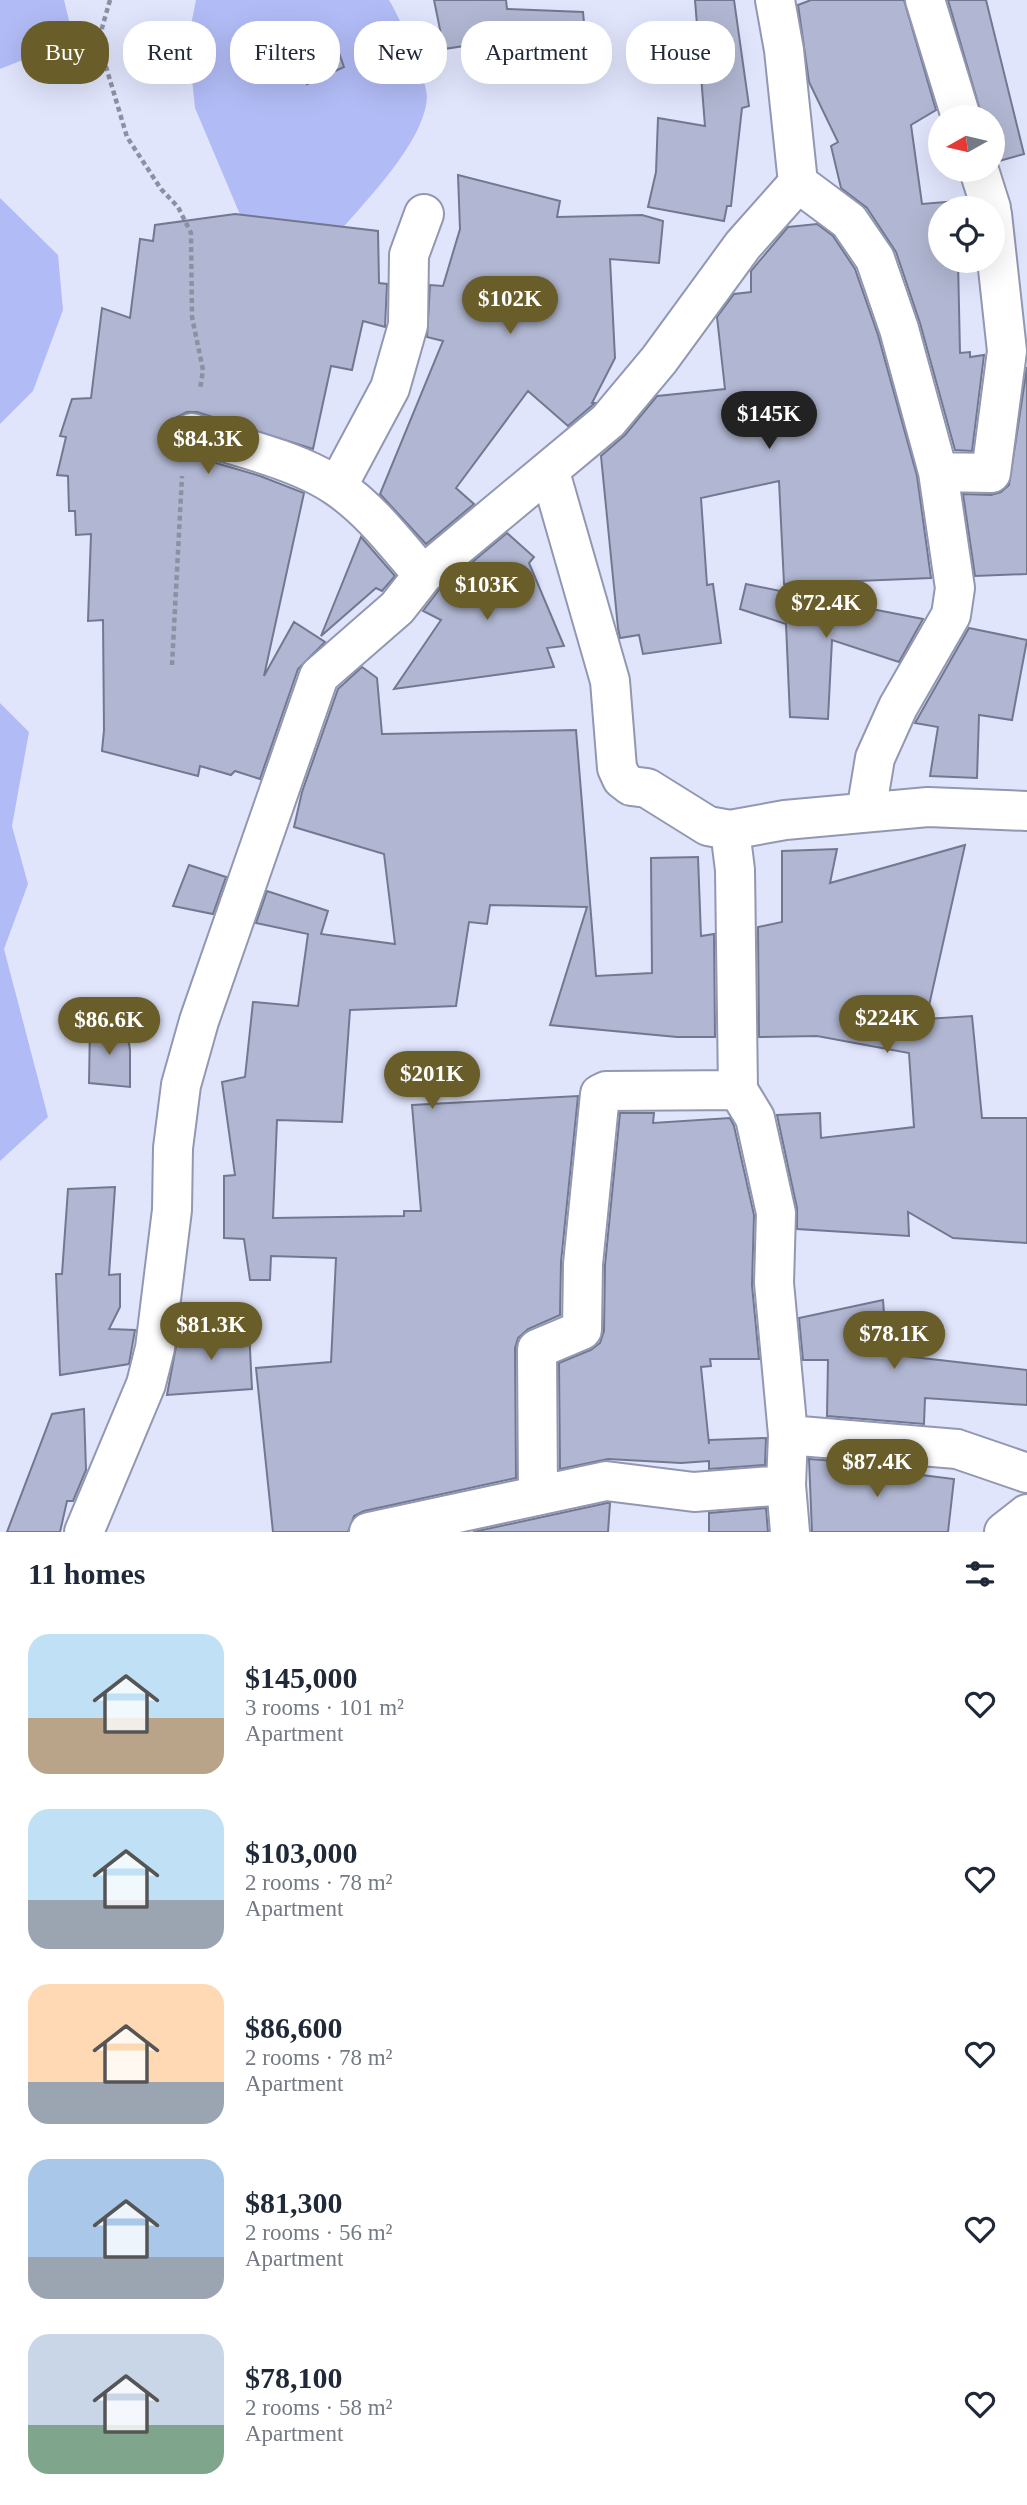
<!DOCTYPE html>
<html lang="en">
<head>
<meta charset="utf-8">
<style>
  body { margin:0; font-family:"Times New Roman",serif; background:#f6f6f7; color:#1f2937; height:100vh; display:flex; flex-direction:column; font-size:26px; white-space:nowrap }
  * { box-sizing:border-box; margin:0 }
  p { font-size:23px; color:#747a83 }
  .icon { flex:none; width:38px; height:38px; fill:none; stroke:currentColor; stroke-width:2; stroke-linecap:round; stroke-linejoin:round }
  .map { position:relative; height:1532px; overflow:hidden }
  .sheet { display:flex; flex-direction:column; background:#fff; flex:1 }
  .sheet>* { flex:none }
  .hud { position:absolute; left:21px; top:21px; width:985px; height:63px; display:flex; gap:14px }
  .needle { width:46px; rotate:262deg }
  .controls { position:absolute; left:928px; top:105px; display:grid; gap:14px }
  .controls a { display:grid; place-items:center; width:77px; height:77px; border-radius:50%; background:#fff; box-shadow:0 7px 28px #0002; font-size:35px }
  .price { position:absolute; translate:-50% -60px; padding:0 16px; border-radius:24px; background:#695d2a; color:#fff; font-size:23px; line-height:46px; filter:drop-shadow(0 2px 4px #0008) }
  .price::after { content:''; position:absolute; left:50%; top:42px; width:21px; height:16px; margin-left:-10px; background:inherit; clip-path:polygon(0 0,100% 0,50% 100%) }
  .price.on { background:#222; color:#fff }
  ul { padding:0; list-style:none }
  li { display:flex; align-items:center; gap:21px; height:175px; padding:0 28px }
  li span { display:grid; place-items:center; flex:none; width:196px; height:140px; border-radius:21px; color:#555 }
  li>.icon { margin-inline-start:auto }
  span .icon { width:84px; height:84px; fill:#fffc; stroke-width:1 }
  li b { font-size:30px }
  h2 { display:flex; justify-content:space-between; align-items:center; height:84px; padding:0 28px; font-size:30px }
  .chip { padding:0 24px; border-radius:28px; background:#fff; box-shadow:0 7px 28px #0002; font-size:24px; line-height:63px }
  .chip.on { background:#695d2a; color:#fff }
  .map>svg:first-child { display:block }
  .green { fill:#b1bbf5 }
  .building { fill:#b1b7d2; stroke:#737891; stroke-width:2 }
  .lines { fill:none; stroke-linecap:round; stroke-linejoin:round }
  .minor-casing { stroke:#9297b2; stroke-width:42 }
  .path { stroke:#8c90a1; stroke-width:4.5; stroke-dasharray:5 3.5; stroke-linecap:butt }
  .minor { stroke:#fff; stroke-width:38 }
</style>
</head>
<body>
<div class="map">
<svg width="1027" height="1532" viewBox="0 0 1027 1532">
  <rect width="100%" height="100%" fill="#e0e5fc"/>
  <path class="green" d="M 0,0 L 64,0 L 71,29 L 20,61 L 0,69 Z
    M 196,0 L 389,0 C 399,16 427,79 427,96 C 426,141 365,201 337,235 L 244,224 L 195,108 L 188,40 Z
    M 0,198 L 58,255 L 63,310 L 33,391 L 0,424 Z
    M 0,703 L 29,732 L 12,826 L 28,884 L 4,949 L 48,1117 L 0,1161 Z"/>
  <path class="building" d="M 434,0 L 506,0 L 507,9 L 583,12 L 584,23 L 471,51 L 471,45 L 444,49 Z
    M 695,0 L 734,0 L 749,106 L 742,108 L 731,206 L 727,206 L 724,221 L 648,207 L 656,172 L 658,118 L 705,126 Z
    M 811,0 L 904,0 L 936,110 L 911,125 L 922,204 L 957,201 L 957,208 L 940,208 L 940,261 L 958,261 L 960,353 L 970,352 L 970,357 L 984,355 L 972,451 L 955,450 L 920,323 L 896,252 L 867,208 L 841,188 L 831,146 L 838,142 L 809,82 L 798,5 Z
    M 948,0 L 986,0 L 1024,154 L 999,161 L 994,154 L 992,117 L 982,117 Z
    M 331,31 L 344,67 L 307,84 L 295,45 Z
    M 458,175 L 560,201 L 557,217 L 642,215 L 663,221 L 659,263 L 610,259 L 615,358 L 592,403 L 595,403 L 568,426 L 528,391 L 456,488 L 474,504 L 426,544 L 380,494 L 443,341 L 427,337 L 430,285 L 443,286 L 460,229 Z
    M 235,214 L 378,231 L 379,283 L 387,284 L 385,327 L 363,321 L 352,370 L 331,366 L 313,449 L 197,412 L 187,412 L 177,417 L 171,428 L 171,438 L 176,448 L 185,454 L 260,476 L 304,493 L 264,676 L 294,622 L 325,642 L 298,669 L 260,779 L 235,771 L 231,775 L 200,766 L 198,776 L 102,751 L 104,730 L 103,620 L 88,621 L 91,534 L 76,535 L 75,511 L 69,511 L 68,476 L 57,475 L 66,437 L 60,436 L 72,399 L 91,398 L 102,308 L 130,318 L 140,239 L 153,241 L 155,225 Z
    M 817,224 L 833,236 L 855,269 L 878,335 L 917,476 L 931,578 L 784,584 L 779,481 L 701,498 L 707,585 L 713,584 L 721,643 L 643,654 L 639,635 L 620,638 L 618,628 L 601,456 L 625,435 L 657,396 L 725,389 L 717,317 L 734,294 L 751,292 L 751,271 L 788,227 Z
    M 1027,367 L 1027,574 L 975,576 L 963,494 L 991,495 L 1001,492 L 1009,485 Z
    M 507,533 L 534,557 L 529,563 L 564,646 L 547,648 L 554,667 L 394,689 L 441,620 L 423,611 L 439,590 Z
    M 361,537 L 395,576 L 382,591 L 376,588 L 321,636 Z
    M 746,584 L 805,596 L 923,619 L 899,662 L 832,640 L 828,719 L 790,717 L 786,624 L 740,609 Z
    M 969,628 L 1027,640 L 1012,720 L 979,715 L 977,778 L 930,776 L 938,727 L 915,723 Z
    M 362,667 L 377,678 L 382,734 L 576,730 L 596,976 L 652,973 L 651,858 L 698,857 L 701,936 L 714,934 L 715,1037 L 677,1037 L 550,1025 L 587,907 L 490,905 L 487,924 L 469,922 L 456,1006 L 350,1010 L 342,1122 L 277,1120 L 273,1218 L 404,1216 L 404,1211 L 421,1211 L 412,1105 L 578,1096 L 561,1262 L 560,1315 L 528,1329 L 518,1338 L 515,1348 L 516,1478 L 364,1511 L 354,1516 L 348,1532 L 273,1532 L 256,1368 L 331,1362 L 336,1258 L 271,1256 L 270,1280 L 250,1280 L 244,1239 L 224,1238 L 224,1176 L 235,1175 L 222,1082 L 245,1077 L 253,1002 L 298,1006 L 308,934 L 256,923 L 267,891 L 328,911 L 321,934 L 395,944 L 384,854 L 294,827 L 302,792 L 338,689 Z
    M 965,845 L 926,1019 L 972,1016 L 982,1118 L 1027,1118 L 1027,1243 L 953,1238 L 908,1212 L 909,1236 L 797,1229 L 797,1208 L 777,1115 L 820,1113 L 821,1138 L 914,1127 L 909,1053 L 817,1036 L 759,1037 L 758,927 L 782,922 L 782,851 L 837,849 L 830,883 Z
    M 189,865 L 226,877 L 213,914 L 173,906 Z
    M 90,1025 L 127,1030 L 130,1050 L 130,1087 L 89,1083 Z
    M 620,1113 L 654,1113 L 653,1123 L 730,1118 L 734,1126 L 754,1215 L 752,1285 L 759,1359 L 710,1359 L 711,1366 L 701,1367 L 709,1444 L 709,1440 L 766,1438 L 765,1465 L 709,1469 L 709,1461 L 681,1463 L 608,1459 L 560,1469 L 559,1363 L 591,1350 L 600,1343 L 604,1331 L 605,1265 Z
    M 115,1187 L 109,1275 L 120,1274 L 120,1307 L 109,1329 L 135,1330 L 129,1364 L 60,1375 L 56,1274 L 62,1274 L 68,1189 Z
    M 883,1300 L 887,1354 L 1027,1370 L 1027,1405 L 925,1398 L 924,1424 L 827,1416 L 828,1360 L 803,1360 L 799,1318 Z
    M 179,1330 L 249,1330 L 252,1389 L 167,1395 Z
    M 84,1409 L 86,1470 L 73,1501 L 67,1501 L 60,1532 L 7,1532 L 52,1414 Z
    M 809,1459 L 922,1468 L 922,1475 L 954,1479 L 948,1532 L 812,1532 Z
    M 607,1503 L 610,1503 L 608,1532 L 473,1532 Z
    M 766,1508 L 768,1532 L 709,1532 L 709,1513 Z"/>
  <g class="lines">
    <defs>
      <path id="minor" d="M 925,0 L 961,117
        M 979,170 L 991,208
        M 798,183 L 849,221 L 875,259 L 899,329 L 938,472 L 955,588 L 951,615 L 898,707 L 875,758 L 866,812
        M 192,433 C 236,446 300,461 337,487 C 371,510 397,545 423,575
        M 550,472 L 610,681 L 617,768 L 622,779 L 631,786 L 647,788 L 708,826 L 730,830 L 785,820 L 928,807 L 1027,811
        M 938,472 L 991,473 L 1007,351 L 992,214
        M 337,487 L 390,388 L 408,325 L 409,255 L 424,214
        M 730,830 L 735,870 L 738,1090 L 755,1118 L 776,1213 L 774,1283 L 788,1435
        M 538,1493 L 537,1349 L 582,1330 L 583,1264 L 600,1094 L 606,1091 L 738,1090
        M 84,1532 L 146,1384 L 155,1348 L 172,1210 L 173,1148 L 181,1085 L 199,1021 L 319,676 L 397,608 L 423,575 L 608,421 L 659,360 L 743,245 L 798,183 L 784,50 L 775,0
        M 369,1532 L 606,1481 L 694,1492 L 786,1485
        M 790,1532 L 786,1485 L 788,1435 L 957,1449 L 1027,1473
        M 1004,1532 L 1027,1514"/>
    </defs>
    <use href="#minor" class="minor-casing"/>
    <path class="path" d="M 110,0 L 102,28 L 101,50 L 127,137 L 161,189 L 178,207 L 191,233 L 192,317 L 203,370 L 200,389
      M 172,665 L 182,476"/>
    <use href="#minor" class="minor"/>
  </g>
</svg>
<div class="controls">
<a><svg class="needle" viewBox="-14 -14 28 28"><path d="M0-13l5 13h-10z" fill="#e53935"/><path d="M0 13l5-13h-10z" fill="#747a83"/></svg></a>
<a><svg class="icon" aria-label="locate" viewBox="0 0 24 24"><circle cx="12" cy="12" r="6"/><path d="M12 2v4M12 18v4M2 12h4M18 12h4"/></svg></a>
</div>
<b class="price" style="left:510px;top:336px">$102K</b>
<b class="price on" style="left:769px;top:451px">$145K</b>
<b class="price" style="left:208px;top:476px">$84.3K</b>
<b class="price" style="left:487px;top:622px">$103K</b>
<b class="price" style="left:826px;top:640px">$72.4K</b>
<b class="price" style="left:887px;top:1055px">$224K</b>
<b class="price" style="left:109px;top:1057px">$86.6K</b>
<b class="price" style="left:432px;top:1111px">$201K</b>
<b class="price" style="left:211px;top:1362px">$81.3K</b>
<b class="price" style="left:894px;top:1371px">$78.1K</b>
<b class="price" style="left:877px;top:1499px">$87.4K</b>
<div class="hud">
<a class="chip on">Buy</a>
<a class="chip">Rent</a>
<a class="chip">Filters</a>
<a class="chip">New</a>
<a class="chip">Apartment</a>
<a class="chip">House</a>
</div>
</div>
<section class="sheet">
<h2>11 homes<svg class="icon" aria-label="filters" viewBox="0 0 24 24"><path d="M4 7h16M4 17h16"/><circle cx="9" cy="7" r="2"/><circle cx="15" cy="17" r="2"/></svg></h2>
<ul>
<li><span style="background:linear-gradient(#bfe0f5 60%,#b9a48a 0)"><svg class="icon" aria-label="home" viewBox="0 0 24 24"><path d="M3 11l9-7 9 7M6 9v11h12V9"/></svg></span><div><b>$145,000</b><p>3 rooms · 101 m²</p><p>Apartment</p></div><svg class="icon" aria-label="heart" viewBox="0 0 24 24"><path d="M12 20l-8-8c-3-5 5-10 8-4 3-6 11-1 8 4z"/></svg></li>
<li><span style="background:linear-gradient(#bfe0f5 65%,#9aa5b1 0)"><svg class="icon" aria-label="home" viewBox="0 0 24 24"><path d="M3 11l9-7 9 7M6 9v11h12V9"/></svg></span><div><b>$103,000</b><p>2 rooms · 78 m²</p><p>Apartment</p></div><svg class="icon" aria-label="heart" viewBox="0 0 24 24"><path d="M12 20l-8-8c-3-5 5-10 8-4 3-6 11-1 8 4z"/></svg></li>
<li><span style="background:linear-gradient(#ffd9b3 70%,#9aa5b1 0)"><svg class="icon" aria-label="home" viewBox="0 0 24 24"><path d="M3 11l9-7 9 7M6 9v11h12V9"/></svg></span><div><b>$86,600</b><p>2 rooms · 78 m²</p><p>Apartment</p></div><svg class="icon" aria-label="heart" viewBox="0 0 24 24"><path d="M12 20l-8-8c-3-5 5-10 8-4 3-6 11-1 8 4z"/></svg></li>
<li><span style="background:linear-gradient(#a9c7e8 70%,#9aa5b1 0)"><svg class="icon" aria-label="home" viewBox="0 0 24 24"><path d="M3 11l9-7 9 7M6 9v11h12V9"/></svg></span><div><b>$81,300</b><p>2 rooms · 56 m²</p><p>Apartment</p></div><svg class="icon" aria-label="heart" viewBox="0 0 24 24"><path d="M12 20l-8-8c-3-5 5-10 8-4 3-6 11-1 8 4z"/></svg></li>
<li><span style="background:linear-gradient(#c9d6e8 65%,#7fa58c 0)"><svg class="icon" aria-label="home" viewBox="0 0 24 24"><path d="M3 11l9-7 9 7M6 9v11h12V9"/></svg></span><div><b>$78,100</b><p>2 rooms · 58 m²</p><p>Apartment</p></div><svg class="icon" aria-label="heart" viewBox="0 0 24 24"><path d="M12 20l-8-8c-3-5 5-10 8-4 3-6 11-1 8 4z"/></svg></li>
</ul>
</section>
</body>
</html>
